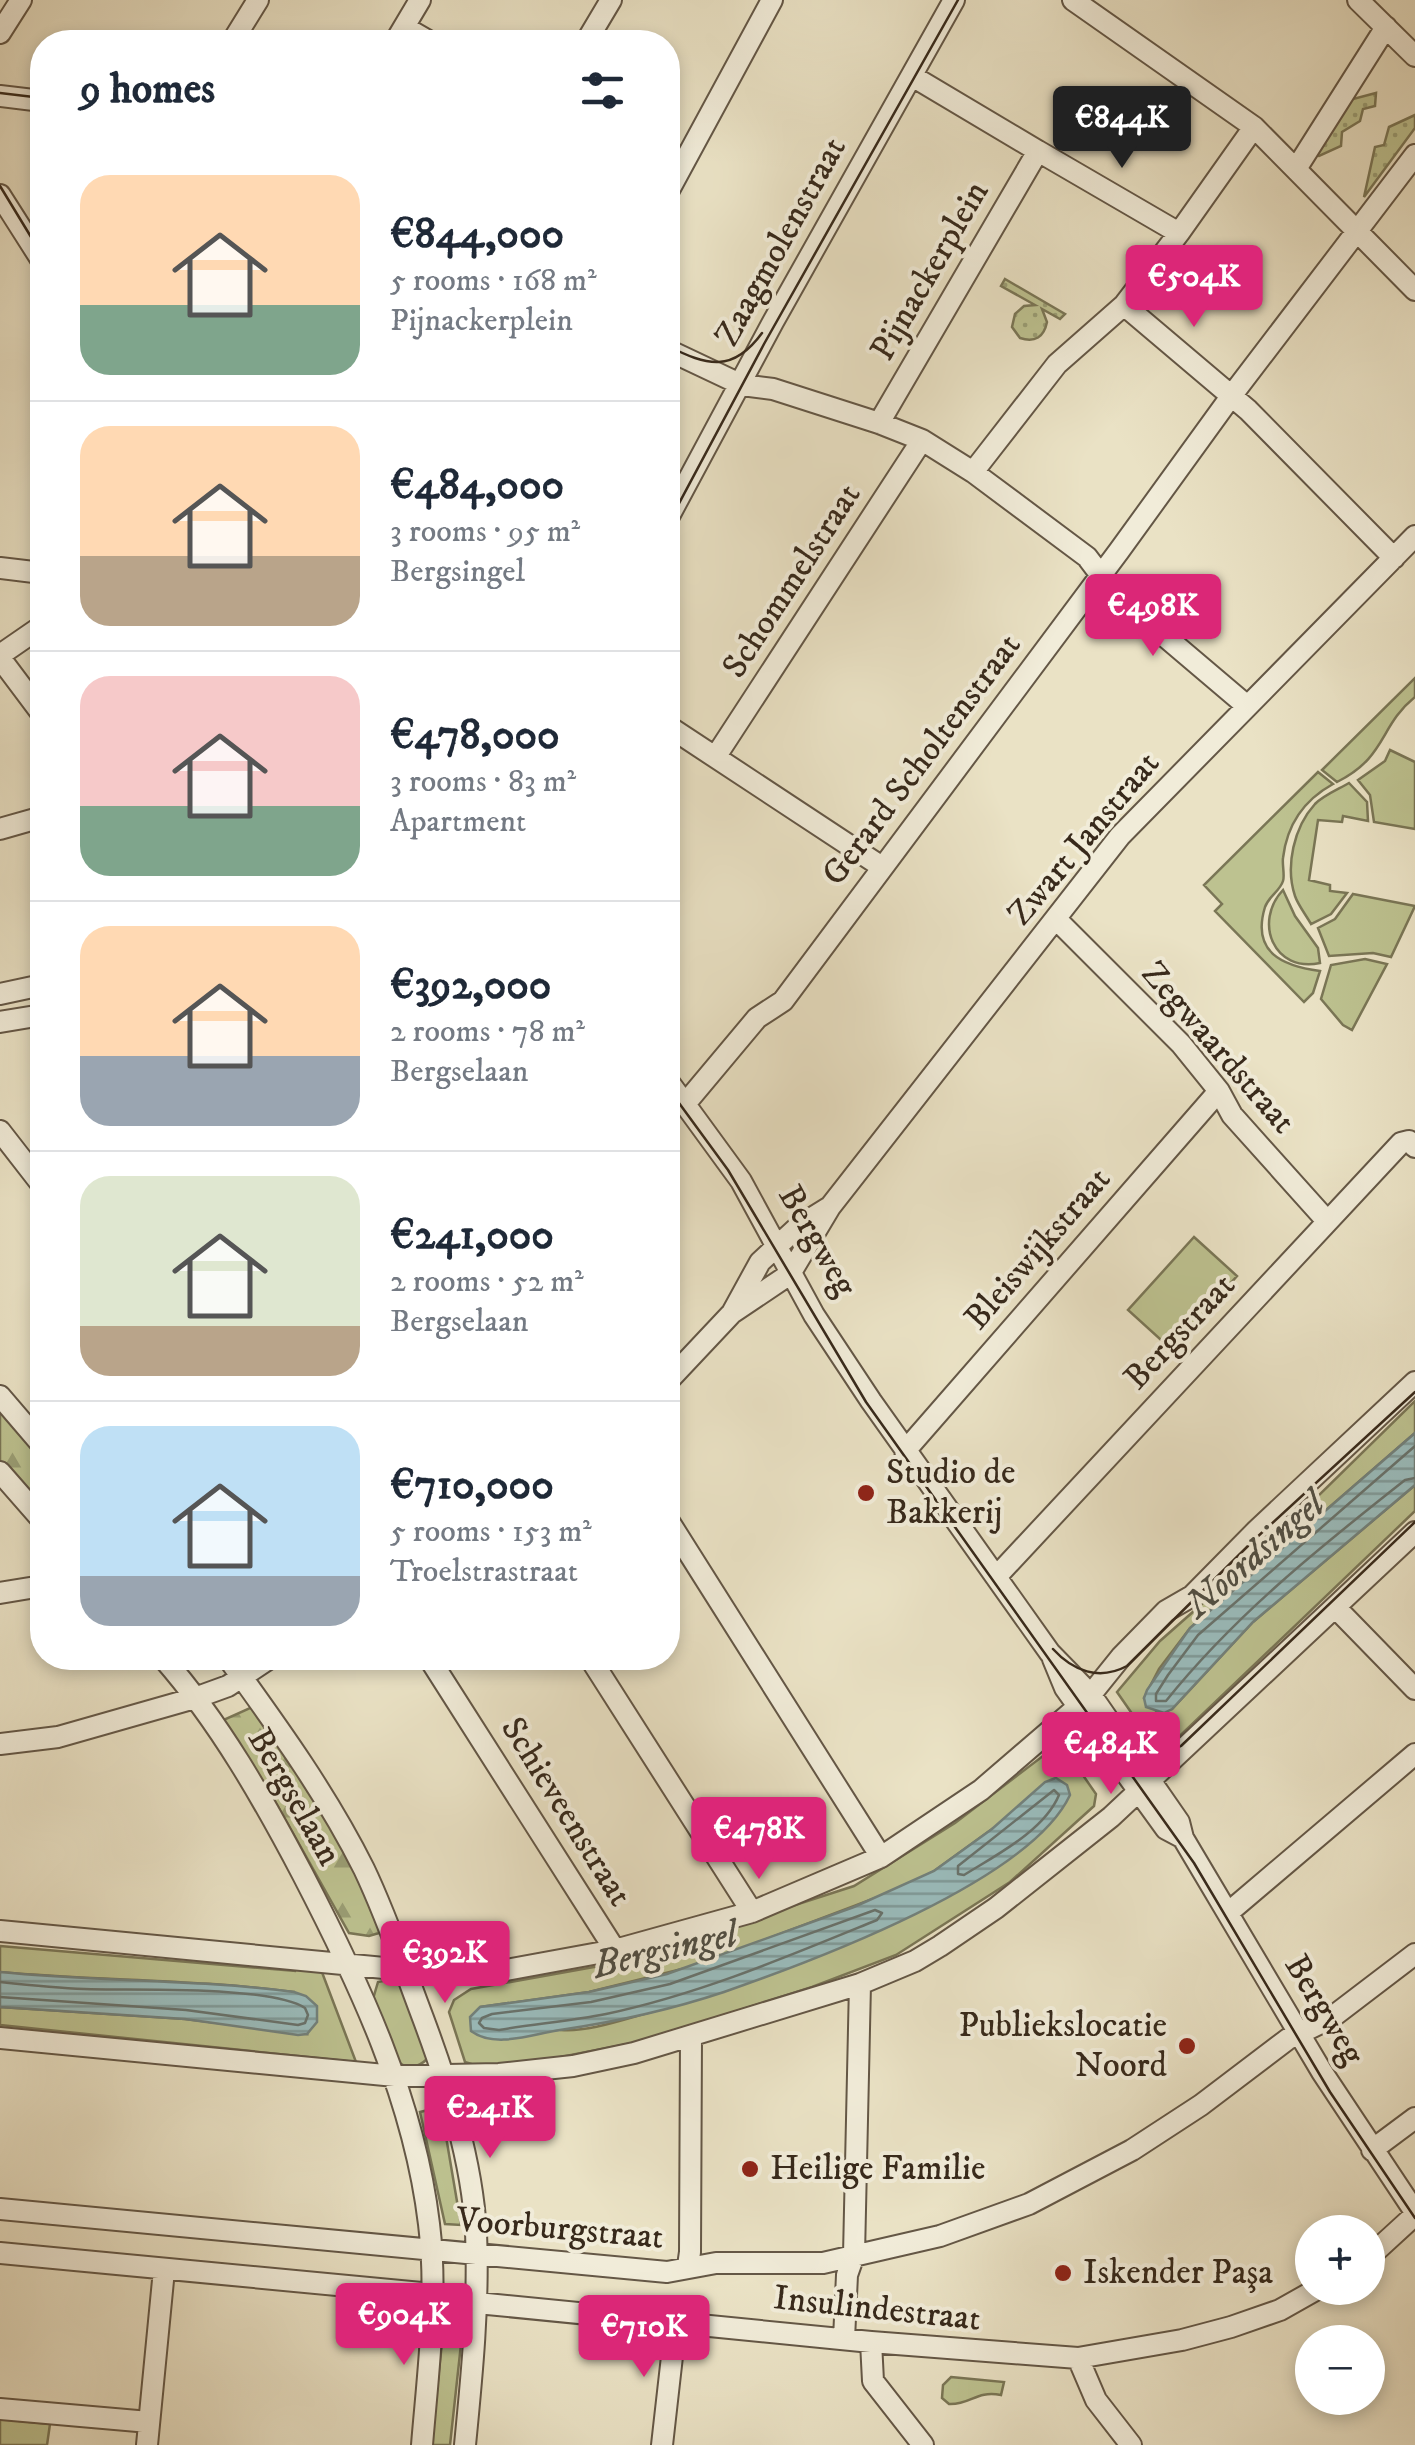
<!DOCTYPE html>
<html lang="en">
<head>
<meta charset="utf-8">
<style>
  body { margin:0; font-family:"IM FELL DW Pica",serif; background:#f6f6f7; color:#1f2937; height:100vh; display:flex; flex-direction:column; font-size:38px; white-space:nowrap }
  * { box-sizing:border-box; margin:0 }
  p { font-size:32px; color:#747a83 }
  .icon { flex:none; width:55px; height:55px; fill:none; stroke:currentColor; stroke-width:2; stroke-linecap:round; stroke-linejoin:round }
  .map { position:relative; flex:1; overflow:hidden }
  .panel { position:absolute; left:30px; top:30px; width:650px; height:1640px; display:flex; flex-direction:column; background:#fff; border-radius:40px; box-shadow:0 5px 15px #0003 }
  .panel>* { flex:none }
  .tools { position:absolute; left:1295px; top:2215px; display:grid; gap:20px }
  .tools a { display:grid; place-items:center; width:90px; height:90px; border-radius:50%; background:#fff; box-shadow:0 5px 15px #0003; font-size:50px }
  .price { position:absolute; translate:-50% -85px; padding:0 22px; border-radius:10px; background:#db2777; color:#fff; font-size:32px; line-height:65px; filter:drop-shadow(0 2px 5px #0008) }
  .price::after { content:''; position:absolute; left:50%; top:60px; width:30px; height:22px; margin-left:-15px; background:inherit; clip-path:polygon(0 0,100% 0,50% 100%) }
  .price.active { background:#222; color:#fff }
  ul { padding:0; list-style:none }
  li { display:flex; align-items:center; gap:30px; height:250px; padding:0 50px }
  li+li { border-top:2px solid #e0e1e3 }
  li span { display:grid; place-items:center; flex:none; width:280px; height:200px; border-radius:30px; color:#555 }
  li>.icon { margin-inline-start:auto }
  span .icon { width:120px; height:120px; fill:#fffc; stroke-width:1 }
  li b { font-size:42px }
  h2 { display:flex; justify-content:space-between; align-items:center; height:120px; padding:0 50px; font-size:42px }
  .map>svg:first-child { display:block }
  .grass { fill:#bdc290; stroke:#7a7656; stroke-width:2.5; fill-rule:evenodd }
  .forest { fill:url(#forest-firs); stroke:#7a7656; stroke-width:2.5 }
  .park { fill:url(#park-dots); stroke:#7a7656; stroke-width:2.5 }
  .water { fill:url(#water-rules); stroke:#72817c; stroke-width:2.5 }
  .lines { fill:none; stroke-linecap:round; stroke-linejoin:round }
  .shore { stroke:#68726c; stroke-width:2.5 }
  .minor-casing { stroke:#645746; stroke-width:24 }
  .minor { stroke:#f1ecd9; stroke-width:20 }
  .tram { stroke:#37291b; stroke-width:2.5 }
  .poi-dot { fill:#8f2418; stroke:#f1ecd9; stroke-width:4 }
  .labels { text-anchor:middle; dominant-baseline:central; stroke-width:8; stroke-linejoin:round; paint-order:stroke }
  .street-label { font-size:35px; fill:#37291b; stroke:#f1ecd9 }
  .poi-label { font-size:35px; fill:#37291b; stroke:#f1ecd9; text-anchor:start }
  .water-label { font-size:38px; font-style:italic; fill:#504e43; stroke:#f1ecd9 }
</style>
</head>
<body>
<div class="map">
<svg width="1415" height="2445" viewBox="0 0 1415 2445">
  <defs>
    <pattern id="forest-firs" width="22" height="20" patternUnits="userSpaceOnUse" patternTransform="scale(2.5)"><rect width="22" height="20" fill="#bdc290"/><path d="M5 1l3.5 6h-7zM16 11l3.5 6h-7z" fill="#9a9e75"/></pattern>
    <pattern id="park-dots" width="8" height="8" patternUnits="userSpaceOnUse" patternTransform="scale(2.5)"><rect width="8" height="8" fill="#bdc290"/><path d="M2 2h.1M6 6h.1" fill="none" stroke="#9a9e75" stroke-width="1.8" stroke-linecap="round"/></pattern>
    <pattern id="water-rules" width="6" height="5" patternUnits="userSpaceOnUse" patternTransform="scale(2.5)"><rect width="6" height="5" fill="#9abcbc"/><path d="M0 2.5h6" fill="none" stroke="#7e9998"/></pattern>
  </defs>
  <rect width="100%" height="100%" fill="#eae2c5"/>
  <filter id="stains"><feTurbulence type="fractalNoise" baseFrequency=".002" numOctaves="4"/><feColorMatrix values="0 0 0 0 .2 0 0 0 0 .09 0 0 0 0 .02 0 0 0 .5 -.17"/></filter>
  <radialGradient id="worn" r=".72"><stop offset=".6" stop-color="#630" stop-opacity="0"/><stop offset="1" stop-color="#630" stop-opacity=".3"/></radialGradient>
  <path class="grass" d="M 1415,678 L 1415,697 C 1379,726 1387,757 1337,782 L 1322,770 Z
    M 1390,750 L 1415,762 L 1415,829 L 1374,822 L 1370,795 L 1358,780 L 1385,761 Z
    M 1318,772 L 1333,784 C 1304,800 1287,824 1283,858 C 1282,864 1285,876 1283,881 C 1280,891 1269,896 1265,907 C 1251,953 1283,966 1320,971 L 1313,993 L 1304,1002 L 1215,911 L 1222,904 L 1204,885 Z
    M 1349,783 L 1367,802 L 1368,821 L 1343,816 L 1342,822 L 1318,820 L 1309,880 L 1330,885 L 1330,891 L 1347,893 L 1331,914 L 1311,924 C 1306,915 1298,905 1295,896 C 1285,866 1294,827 1315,804 C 1324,795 1339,789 1349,783 Z
    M 1283,890 L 1295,916 L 1318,948 L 1320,963 C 1274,973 1253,922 1283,890 Z
    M 1353,894 L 1415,906 L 1391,957 L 1373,953 L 1329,956 L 1318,928 L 1335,919 Z
    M 1365,959 L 1387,964 L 1352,1030 L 1343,1025 L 1321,999 L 1331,965 Z
    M 1194,1237 L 1237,1276 L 1171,1349 L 1128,1310 Z
    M 1415,1401 L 1415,1433 L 1190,1628 L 1159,1669 L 1144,1698 L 1157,1712 L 1172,1709 L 1253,1622 L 1415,1485 L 1415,1511 L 1162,1753 L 1158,1751 L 1117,1692 L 1160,1641 L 1263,1550 Z
    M 1056,1746 L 1064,1748 L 1096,1794 L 1094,1806 L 1010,1882 L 896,1955 L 812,1987 L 643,2041 L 535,2062 L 484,2068 L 465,2062 L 449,2012 L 454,2000 L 471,1989 L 616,1963 L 854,1886 L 955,1823 ZM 992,1829 L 994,1868 C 886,1933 766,1982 644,2014 C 619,2021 587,2032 561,2030 C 535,2027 506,2014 480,2007 L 589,1992 L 698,1965 L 899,1889 L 934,1871 Z
    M 0,1946 L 295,1971 L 296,1965 L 320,1967 L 356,2062 L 0,2025 L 0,2007 L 185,2019 L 307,2034 L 294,1992 C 196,1979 98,1981 0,1972 Z
    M 394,1979 L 403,1984 L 427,2059 C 418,2068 407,2070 397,2061 L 373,1999 L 378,1982 Z
    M 441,2107 L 461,2225 L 445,2224 L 420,2112 Z
    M 444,2324 L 463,2326 L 450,2445 L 431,2445 Z
    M 951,2377 L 1004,2382 L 1001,2395 C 976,2390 971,2405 949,2404 L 942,2398 L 943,2385 Z
    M 0,2419 L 50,2424 L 47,2445 L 0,2445 Z"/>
  <path class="forest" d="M 0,1406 L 42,1453 L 42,1513 L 0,1465 Z
    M 257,1705 C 283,1748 380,1892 379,1933 L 369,1936 L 349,1933 L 267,1787 L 219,1722 Z"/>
  <path class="park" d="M 1376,93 L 1375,106 L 1363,109 L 1360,121 L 1342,132 L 1341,146 L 1319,156 L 1313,155 L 1349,100 Z
    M 1415,115 L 1415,128 L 1364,197 L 1375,147 L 1384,145 L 1389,127 Z
    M 1005,279 L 1065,314 L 1060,319 L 1042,309 L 1047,322 C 1044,337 1035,343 1020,338 L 1012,327 L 1015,314 L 1024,306 L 1035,305 L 1001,286 Z"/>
  <path class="water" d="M 1415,1433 L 1415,1485 L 1253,1622 L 1172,1709 L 1164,1713 L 1146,1707 L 1144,1698 L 1147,1690 L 1190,1628 Z
    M 1056,1778 L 1067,1785 L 1070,1795 C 1030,1881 813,1961 724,1992 C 670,2010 615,2022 560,2030 C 533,2034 495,2049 471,2031 L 470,2017 L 480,2007 L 589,1992 L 667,1974 L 854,1907 L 934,1871 L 992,1829 L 1045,1782 Z
    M 0,1972 C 98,1982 196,1979 294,1992 L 306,1996 L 317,2006 L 317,2022 L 307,2034 L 298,2035 L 185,2019 L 0,2007 Z"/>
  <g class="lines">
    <path class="shore" d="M 1415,1446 L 1198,1635 L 1168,1675 L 1156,1694 L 1156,1701 L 1166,1701 C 1234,1616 1320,1547 1405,1480 L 1415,1478
      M 1054,1790 L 1059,1795 C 1044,1831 996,1855 964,1875 L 958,1874 L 958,1866 Z
      M 875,1910 L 882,1913 L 877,1920 C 789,1956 700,1994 606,2014 C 571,2021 534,2024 499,2030 L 484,2028 L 479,2023 L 482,2018 L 492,2014 L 591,2002 L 670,1984 Z
      M 0,1982 C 28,1985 56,1988 84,1989 C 133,1991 268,1985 305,2008 L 308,2015 L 305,2023 L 298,2025 L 186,2010 L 0,1997"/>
    <defs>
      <path id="minor" d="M 1073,0 L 1254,127 L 1415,290
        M 1358,0 L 1415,56
        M 404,27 L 430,42
        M 0,33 L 21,0
        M 232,42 L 258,0
        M 395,42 L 420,0
        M 586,42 L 611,0
        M 912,76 L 1038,151
        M 0,96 L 42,101
        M 1296,169 L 1386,27
        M 668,192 L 772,0
        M 0,195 L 42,261
        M 1179,233 L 1254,127
        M 1124,305 L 1248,410 L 1394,558
        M 668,350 L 742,385 L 773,389 L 879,423 L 922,440 L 973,472 L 1087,557 L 1115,594 L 1247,706
        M 879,423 L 1038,151 L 1179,233 L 1124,305 L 1057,364 L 973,472
        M 668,518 L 773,322 L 954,0
        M 0,568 L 42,573
        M 0,655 L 42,626
        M 0,658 L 42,714
        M 668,726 L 882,867
        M 716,756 L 922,440
        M 0,829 L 42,817
        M 1056,919 L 1181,1044 L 1219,1091 L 1232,1115 L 1327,1221
        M 0,994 L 42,985
        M 0,1022 L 42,1015
        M 668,1081 L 741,1181 L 814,1315 L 871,1401 L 1050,1653 L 1091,1695 L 1179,1822 L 1183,1838 L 1322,2072 L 1415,2212
        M 685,1104 L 757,1018 L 783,1001 L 1119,551 L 1232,395 L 1415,155
        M 0,1131 L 42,1185
        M 732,1313 L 790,1274 L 830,1207 L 1120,836 L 1415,536
        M 668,1381 L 732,1313 L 760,1262 L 799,1226 L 828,1208
        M 0,1396 L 42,1445
        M 905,1451 L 1219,1091
        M 0,1472 L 42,1520
        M 668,1520 L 881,1857
        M 996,1577 L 1401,1143 L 1409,1141 L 1415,1147
        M 0,1593 L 42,1586
        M 1336,1608 L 1415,1689
        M 163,1658 C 220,1723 263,1799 303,1875 C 360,1985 414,2099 429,2224 C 438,2297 428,2372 422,2445
        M 228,1658 C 277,1726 326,1793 364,1869 C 387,1917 404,1968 423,2018 C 448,2085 472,2160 476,2232 C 479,2303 472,2374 465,2445
        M 429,1658 L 615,1950
        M 590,1658 L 752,1912
        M 1053,1659 L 1065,1688 L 1140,1793 L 1166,1829 L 1183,1838
        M 0,1744 L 58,1737 L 195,1698 L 228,1686 L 270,1658
        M 1229,1912 L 1415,1754
        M 0,1931 L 405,1970 L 506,1970 L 615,1950 L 752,1912 L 881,1857 L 981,1790 L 1088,1698 L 1121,1657 L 1166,1611 L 1192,1596 L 1257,1530 L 1415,1382
        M 0,2038 L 395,2076 L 499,2074 L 573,2066 L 634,2053 L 860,1984 L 915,1961 L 940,1946 L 996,1908 L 1111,1817 L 1415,1532
        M 1372,2150 L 1415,2118
        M 0,2209 L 667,2272 L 716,2263 L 823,2263 L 940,2236 L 1029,2204 L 1132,2150 L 1201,2105 L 1288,2039 L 1331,2018 L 1415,1954
        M 0,2253 L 432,2294 L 477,2303 L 871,2342 L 1078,2358 L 1182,2340 L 1231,2327 L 1280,2310 L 1319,2288
        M 1368,2258 L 1415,2215
        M 688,2266 L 690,2252 L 691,2037
        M 844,2339 L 847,2275 L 854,2255 L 860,1984
        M 871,2342 L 873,2381 L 923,2445
        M 1078,2358 L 1096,2400 L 1131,2445
        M 0,2409 L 149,2422
        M 147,2445 L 164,2270
        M 662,2445 L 676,2321"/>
    </defs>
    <use href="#minor" class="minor-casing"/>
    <use href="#minor" class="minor"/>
    <path class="tram" d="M 0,93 L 42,98
      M 0,186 L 42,255
      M 668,346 C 707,366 733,373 762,333
      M 668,524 L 764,344 L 958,0
      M 668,1088 L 728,1170 L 866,1402 L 1194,1863 L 1330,2092 L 1415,2218
      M 1053,1649 C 1073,1671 1099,1681 1127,1666 L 1255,1539 L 1415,1392
      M 1110,1742 C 1133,1759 1155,1760 1181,1746 L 1415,1522"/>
  </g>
  <g class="poi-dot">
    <circle cx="866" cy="1493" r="10"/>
    <circle cx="1187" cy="2046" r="10"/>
    <circle cx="750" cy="2169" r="10"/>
    <circle cx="1063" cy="2273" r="10"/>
  </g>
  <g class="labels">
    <g class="street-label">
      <text transform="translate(781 242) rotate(-61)">Zaagmolenstraat</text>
      <text transform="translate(930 271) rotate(-60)">Pijnackerplein</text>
      <text transform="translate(792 581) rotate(-57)">Schommelstraat</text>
      <text transform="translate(922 760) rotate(-53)">Gerard Scholtenstraat</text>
      <text transform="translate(1084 839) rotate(-50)">Zwart Janstraat</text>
      <text transform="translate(1218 1048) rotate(49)">Zegwaardstraat</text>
      <text transform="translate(817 1241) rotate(60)">Bergweg</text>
      <text transform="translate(1038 1249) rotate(-49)">Bleiswijkstraat</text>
      <text transform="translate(1180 1332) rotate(-47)">Bergstraat</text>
      <text transform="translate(294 1797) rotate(60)">Bergselaan</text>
      <text transform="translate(566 1812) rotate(58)">Schieveenstraat</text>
      <text transform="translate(1324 2010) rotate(59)">Bergweg</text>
      <text transform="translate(560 2229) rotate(5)">Voorburgstraat</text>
      <text transform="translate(877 2309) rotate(6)">Insulindestraat</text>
    </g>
    <g class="poi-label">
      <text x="886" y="1473">Studio de<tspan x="886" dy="40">Bakkerij</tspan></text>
      <text x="1167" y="2026" text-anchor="end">Publiekslocatie<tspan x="1167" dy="40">Noord</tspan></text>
      <text x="770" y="2169">Heilige Familie</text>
      <text x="1083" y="2273">Iskender Paşa</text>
    </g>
    <g class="water-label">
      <text transform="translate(1255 1555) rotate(-41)">Noordsingel</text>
      <text transform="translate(665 1950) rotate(-13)">Bergsingel</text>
    </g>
  </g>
  <rect width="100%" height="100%" filter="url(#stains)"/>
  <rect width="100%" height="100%" fill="url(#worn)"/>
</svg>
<div class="tools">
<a>+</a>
<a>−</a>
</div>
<b class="price active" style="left:1122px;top:171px">€844K</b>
<b class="price" style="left:1194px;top:330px">€504K</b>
<b class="price" style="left:1153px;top:659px">€498K</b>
<b class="price" style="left:1111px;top:1797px">€484K</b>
<b class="price" style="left:759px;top:1882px">€478K</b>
<b class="price" style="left:445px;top:2006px">€392K</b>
<b class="price" style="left:490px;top:2161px">€241K</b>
<b class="price" style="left:404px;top:2368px">€904K</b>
<b class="price" style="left:644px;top:2380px">€710K</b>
<section class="panel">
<h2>9 homes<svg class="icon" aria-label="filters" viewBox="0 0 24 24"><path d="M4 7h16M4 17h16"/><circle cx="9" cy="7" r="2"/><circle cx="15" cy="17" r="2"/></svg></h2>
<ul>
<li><span style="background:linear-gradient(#ffd9b3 65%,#7fa58c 0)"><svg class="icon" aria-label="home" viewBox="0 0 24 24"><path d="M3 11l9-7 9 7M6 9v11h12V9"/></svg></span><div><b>€844,000</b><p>5 rooms · 168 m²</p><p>Pijnackerplein</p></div></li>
<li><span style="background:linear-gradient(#ffd9b3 65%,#b9a48a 0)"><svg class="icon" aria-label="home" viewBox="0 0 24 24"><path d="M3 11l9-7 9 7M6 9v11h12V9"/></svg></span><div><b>€484,000</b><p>3 rooms · 95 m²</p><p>Bergsingel</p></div></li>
<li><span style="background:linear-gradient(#f6c9c9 65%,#7fa58c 0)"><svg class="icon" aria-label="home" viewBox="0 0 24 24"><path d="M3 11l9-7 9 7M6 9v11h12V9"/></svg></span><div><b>€478,000</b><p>3 rooms · 83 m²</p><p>Apartment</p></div></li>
<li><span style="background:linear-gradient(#ffd9b3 65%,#9aa5b1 0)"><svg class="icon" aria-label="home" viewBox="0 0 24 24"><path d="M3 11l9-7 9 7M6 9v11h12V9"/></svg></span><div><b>€392,000</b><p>2 rooms · 78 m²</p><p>Bergselaan</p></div></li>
<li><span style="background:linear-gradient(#dfe7d0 75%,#b9a48a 0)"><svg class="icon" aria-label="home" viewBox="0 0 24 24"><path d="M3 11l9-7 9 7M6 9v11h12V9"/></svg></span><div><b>€241,000</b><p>2 rooms · 52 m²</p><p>Bergselaan</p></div></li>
<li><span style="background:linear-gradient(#bfe0f5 75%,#9aa5b1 0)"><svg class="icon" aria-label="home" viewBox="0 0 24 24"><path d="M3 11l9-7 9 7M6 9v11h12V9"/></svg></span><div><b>€710,000</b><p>5 rooms · 153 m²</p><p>Troelstrastraat</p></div></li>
</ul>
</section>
</div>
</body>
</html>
